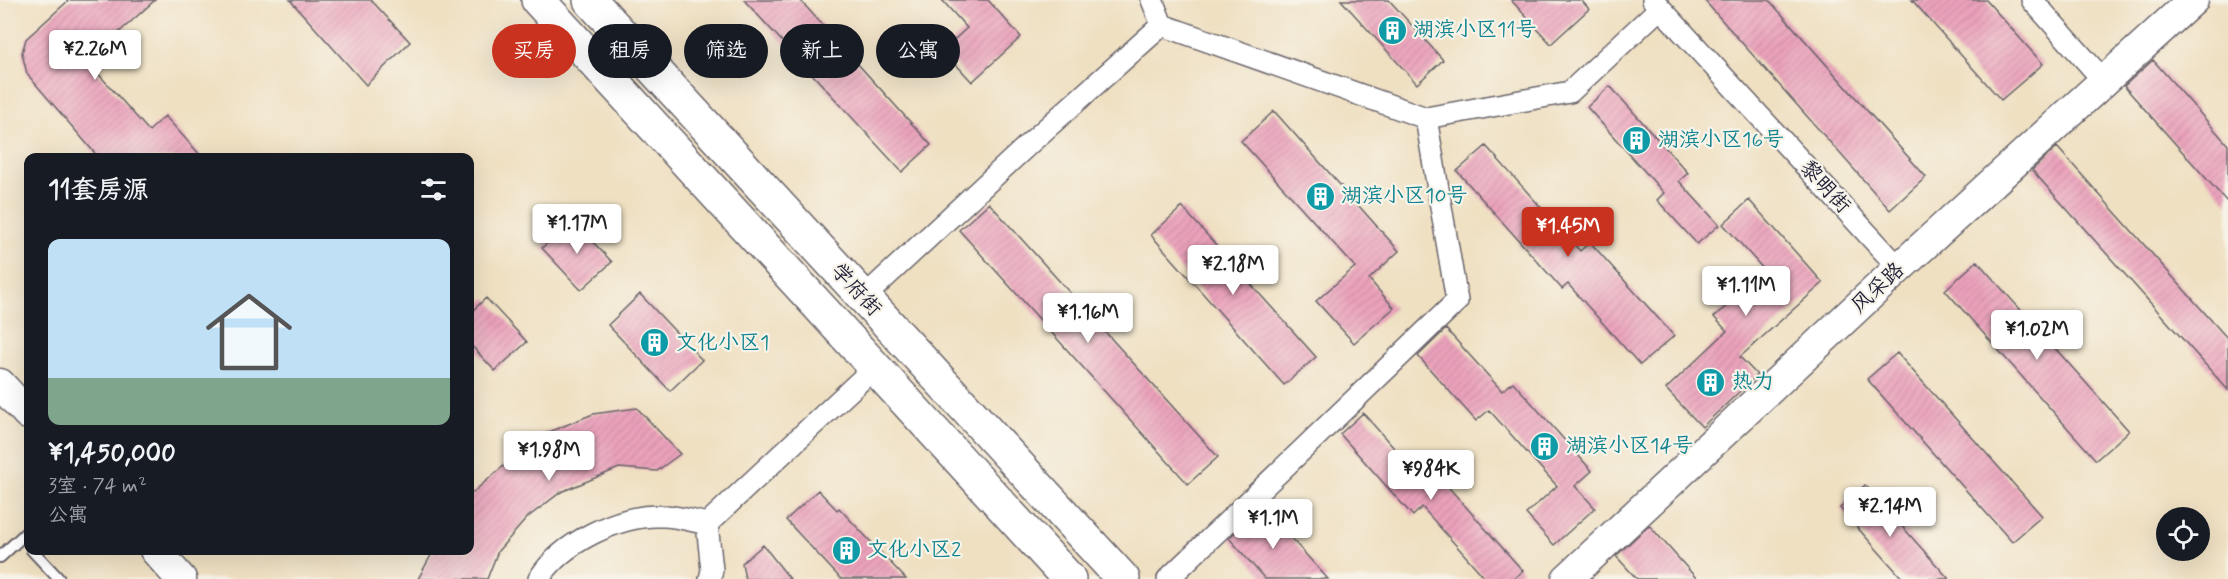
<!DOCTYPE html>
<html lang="zh">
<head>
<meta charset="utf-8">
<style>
  body { margin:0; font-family:Mynerve,"LXGW WenKai TC",sans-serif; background:#242831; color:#f1f3f6; height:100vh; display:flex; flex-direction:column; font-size:22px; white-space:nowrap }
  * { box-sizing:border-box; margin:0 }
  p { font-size:20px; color:#9ea1a6 }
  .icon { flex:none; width:33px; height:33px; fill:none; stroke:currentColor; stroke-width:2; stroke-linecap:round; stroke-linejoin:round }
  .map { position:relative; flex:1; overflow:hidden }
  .details { position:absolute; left:24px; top:153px; width:450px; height:402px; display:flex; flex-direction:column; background:#171b24; border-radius:12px; box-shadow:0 6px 24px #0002 }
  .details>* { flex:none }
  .hud { position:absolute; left:492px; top:24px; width:570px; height:54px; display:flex; gap:12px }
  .tools { position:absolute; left:2156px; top:507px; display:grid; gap:12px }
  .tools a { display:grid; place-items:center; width:54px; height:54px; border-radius:50%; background:#171b24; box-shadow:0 6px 24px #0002; font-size:30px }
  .price { position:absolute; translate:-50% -51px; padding:0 14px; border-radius:6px; background:#fff; color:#222; font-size:20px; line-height:39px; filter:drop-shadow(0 2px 3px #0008) }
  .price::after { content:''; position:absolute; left:50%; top:36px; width:18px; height:14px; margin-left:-9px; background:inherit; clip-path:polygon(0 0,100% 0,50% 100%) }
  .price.current { background:#c8321e; color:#fff }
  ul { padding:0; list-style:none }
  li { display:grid; align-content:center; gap:12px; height:318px; padding:0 24px }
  li span { display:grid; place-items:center; height:186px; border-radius:12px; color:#555 }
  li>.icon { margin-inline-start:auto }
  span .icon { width:108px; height:108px; fill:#fffc; stroke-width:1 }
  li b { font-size:26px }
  h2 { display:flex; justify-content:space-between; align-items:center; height:72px; padding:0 24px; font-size:26px }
  .pill { padding:0 21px; border-radius:27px; background:#171b24; box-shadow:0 6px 24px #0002; font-size:21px; line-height:54px }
  .pill.current { background:#c8321e; color:#fff }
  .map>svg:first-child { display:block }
  .building { fill:url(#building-hatch) }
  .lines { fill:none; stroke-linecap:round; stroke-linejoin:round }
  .lane-casing { stroke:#6a646a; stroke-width:14 }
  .street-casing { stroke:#6a646a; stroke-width:24 }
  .secondary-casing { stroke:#6a646a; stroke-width:33 }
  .primary-casing { stroke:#6a646a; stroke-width:36 }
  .lane { stroke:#fff; stroke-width:10 }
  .street { stroke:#fff; stroke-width:21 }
  .secondary { stroke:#fff; stroke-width:30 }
  .primary { stroke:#fff; stroke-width:33 }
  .labels { text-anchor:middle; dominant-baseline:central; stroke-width:4.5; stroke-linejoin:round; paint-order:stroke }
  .culture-label { font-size:21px; fill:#0d838f; stroke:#f7f3e8; text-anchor:start }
  .street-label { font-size:21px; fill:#22223b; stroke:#f7f3e8 }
</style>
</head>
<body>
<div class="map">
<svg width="2228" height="579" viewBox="0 0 2228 579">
  <defs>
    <pattern id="building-hatch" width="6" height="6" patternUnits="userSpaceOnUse" patternTransform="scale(1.5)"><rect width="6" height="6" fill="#eba2bb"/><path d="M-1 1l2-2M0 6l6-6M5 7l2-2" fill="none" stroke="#c98ba2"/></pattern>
  </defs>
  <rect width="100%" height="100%" fill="#f7f3e8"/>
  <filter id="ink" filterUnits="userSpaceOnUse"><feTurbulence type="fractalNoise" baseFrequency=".0167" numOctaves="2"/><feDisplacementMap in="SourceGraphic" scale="12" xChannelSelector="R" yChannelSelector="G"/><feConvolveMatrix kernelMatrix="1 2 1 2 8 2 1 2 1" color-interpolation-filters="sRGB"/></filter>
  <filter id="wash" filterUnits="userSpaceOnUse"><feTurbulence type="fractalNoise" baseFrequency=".008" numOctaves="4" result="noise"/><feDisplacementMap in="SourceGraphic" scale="24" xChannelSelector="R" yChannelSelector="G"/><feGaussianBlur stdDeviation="1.35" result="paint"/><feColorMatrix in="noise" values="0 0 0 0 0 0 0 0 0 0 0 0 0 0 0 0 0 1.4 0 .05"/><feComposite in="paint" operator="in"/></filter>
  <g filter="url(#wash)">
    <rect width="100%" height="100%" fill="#efe0c2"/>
    <g id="blocks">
      <path class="building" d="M 69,0 L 155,0 L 87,61 L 149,131 L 165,116 L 203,158 L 99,158 L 27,74 L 22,53 L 26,39 Z
        M 290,0 L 371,0 L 410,42 L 366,85 Z
        M 744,0 L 800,0 L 931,145 L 902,172 Z
        M 942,0 L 988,0 L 1021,37 L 972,82 L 943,50 L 967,28 Z
        M 1341,0 L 1389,0 L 1443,60 L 1417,84 Z
        M 1511,0 L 1581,0 L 1589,9 L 1551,44 Z
        M 1704,0 L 1769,0 L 1926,177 L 1890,210 Z
        M 1912,0 L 1986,0 L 2043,64 L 2001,100 Z
        M 2153,60 L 2228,145 L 2228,203 L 2124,86 Z
        M 1610,86 L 1688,173 L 1679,181 L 1719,225 L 1697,244 L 1657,200 L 1664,193 L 1587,107 Z
        M 1274,111 L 1399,251 L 1369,279 L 1394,308 L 1354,343 L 1316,301 L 1355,267 L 1241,141 Z
        M 1486,146 L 1580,251 L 1590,242 L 1674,336 L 1640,365 L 1568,284 L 1562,289 L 1457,171 Z
        M 2057,147 L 2228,339 L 2228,390 L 2032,170 Z
        M 1749,200 L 1823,283 L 1740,357 L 1757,375 L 1702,427 L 1666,389 L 1727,331 L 1714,317 L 1766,272 L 1723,224 Z
        M 989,203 L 1218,457 L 1188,484 L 959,230 Z
        M 1182,207 L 1316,357 L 1284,385 L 1151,235 Z
        M 572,220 L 612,262 L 581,290 L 542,248 Z
        M 1977,261 L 2129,431 L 2096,460 L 1945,290 Z
        M 640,294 L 702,360 L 670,391 L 608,325 Z
        M 486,298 L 527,342 L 495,371 L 470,344 L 470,313 Z
        M 1446,329 L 1502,391 L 1513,382 L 1592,471 L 1575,486 L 1595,508 L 1554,545 L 1526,514 L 1557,486 L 1489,410 L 1476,421 L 1418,356 Z
        M 1897,353 L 2042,516 L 2012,542 L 1867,379 Z
        M 637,408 L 680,454 L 657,471 L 619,468 L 561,492 L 528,517 L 498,551 L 487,579 L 418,579 L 434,550 L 470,550 L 470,495 L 537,437 L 593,414 Z
        M 1363,413 L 1431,490 L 1442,480 L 1523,571 L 1513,579 L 1486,579 L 1422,507 L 1413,516 L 1340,434 Z
        M 1865,485 L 1949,579 L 1903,579 L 1840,508 Z
        M 818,490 L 837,510 L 839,508 L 906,579 L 841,579 L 786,520 Z
        M 1262,506 L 1328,579 L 1265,579 L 1229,538 Z
        M 1649,525 L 1697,579 L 1637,579 L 1616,556 Z
        M 763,545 L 790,579 L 745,579 L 742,563 Z"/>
    </g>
  </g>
  <g filter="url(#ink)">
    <use href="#blocks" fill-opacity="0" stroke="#6a646a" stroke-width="1.5"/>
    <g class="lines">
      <defs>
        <path id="lane" d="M 32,550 L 59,579
          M 0,557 L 28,531"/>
        <path id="street" d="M 1152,0 L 1162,25
          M 1653,0 L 1899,268
          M 2032,0 L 2104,81
          M 863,298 L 1030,143 L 1162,25 L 1426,118 L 1570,92 L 1660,8
          M 707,524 L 712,570 L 710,579
          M 539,579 C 561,543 620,514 662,516 C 677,516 693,521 707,524 L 875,367
          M 1168,579 L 1457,301 L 1426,118"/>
        <path id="secondary" d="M 0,384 L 28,414
          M 155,550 L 181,579
          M 1567,579 L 1899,268 L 2193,0"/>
        <path id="primary" d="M 538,0 L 1069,579
          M 590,0 L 1123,579"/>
      </defs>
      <use href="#lane" class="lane-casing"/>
      <use href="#street" class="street-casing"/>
      <use href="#secondary" class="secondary-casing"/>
      <use href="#primary" class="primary-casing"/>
      <use href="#lane" class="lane"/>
      <use href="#street" class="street"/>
      <use href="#secondary" class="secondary"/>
      <use href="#primary" class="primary"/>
    </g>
  </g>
  <defs>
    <symbol id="building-disc" viewBox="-11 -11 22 22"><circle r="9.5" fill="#0f9aa8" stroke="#f7f3e8"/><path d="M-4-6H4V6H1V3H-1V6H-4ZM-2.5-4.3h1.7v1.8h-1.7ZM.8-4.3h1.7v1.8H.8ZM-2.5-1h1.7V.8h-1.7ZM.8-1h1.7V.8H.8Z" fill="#fff"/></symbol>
  </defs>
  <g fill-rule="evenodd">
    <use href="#building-disc" x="1376" y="14" width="33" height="33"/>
    <use href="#building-disc" x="1620" y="124" width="33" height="33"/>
    <use href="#building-disc" x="1304" y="180" width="33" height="33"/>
    <use href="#building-disc" x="638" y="326" width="33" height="33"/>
    <use href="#building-disc" x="1694" y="366" width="33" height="33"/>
    <use href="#building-disc" x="1528" y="430" width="33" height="33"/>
    <use href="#building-disc" x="830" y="534" width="33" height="33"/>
  </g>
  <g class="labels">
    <g class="culture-label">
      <text x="1413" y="30">湖滨小区11号</text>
      <text x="1658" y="140">湖滨小区16号</text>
      <text x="1341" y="196">湖滨小区10号</text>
      <text x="676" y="343">文化小区1</text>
      <text x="1732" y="382">热力</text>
      <text x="1566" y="446">湖滨小区14号</text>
      <text x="867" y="550">文化小区2</text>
    </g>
    <g class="street-label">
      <text transform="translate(1825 187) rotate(47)">黎明街</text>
      <text transform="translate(1878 288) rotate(-43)">风采路</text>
      <text transform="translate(856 290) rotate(47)">学府街</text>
    </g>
  </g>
</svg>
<div class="tools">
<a><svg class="icon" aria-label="locate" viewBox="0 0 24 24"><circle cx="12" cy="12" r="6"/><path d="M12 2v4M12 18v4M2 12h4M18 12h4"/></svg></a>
</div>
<b class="price" style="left:95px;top:81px">¥2.26M</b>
<b class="price" style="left:577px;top:255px">¥1.17M</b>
<b class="price current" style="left:1568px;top:258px">¥1.45M</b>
<b class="price" style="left:1233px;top:296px">¥2.18M</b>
<b class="price" style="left:1746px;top:317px">¥1.11M</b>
<b class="price" style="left:1088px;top:344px">¥1.16M</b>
<b class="price" style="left:2037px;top:361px">¥1.02M</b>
<b class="price" style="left:549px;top:482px">¥1.98M</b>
<b class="price" style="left:1431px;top:501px">¥984K</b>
<b class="price" style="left:1890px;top:538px">¥2.14M</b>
<b class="price" style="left:1273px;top:550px">¥1.1M</b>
<div class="hud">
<a class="pill current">买房</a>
<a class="pill">租房</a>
<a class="pill">筛选</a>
<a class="pill">新上</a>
<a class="pill">公寓</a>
</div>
<section class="details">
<h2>11套房源<svg class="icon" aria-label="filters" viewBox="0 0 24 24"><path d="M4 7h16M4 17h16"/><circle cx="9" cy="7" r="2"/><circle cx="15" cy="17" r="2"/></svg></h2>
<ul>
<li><span style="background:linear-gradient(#bfe0f5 75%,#7fa58c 0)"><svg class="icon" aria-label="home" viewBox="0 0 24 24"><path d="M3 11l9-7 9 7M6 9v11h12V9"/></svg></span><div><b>¥1,450,000</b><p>3室 · 74 m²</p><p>公寓</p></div></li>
</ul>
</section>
</div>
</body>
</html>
